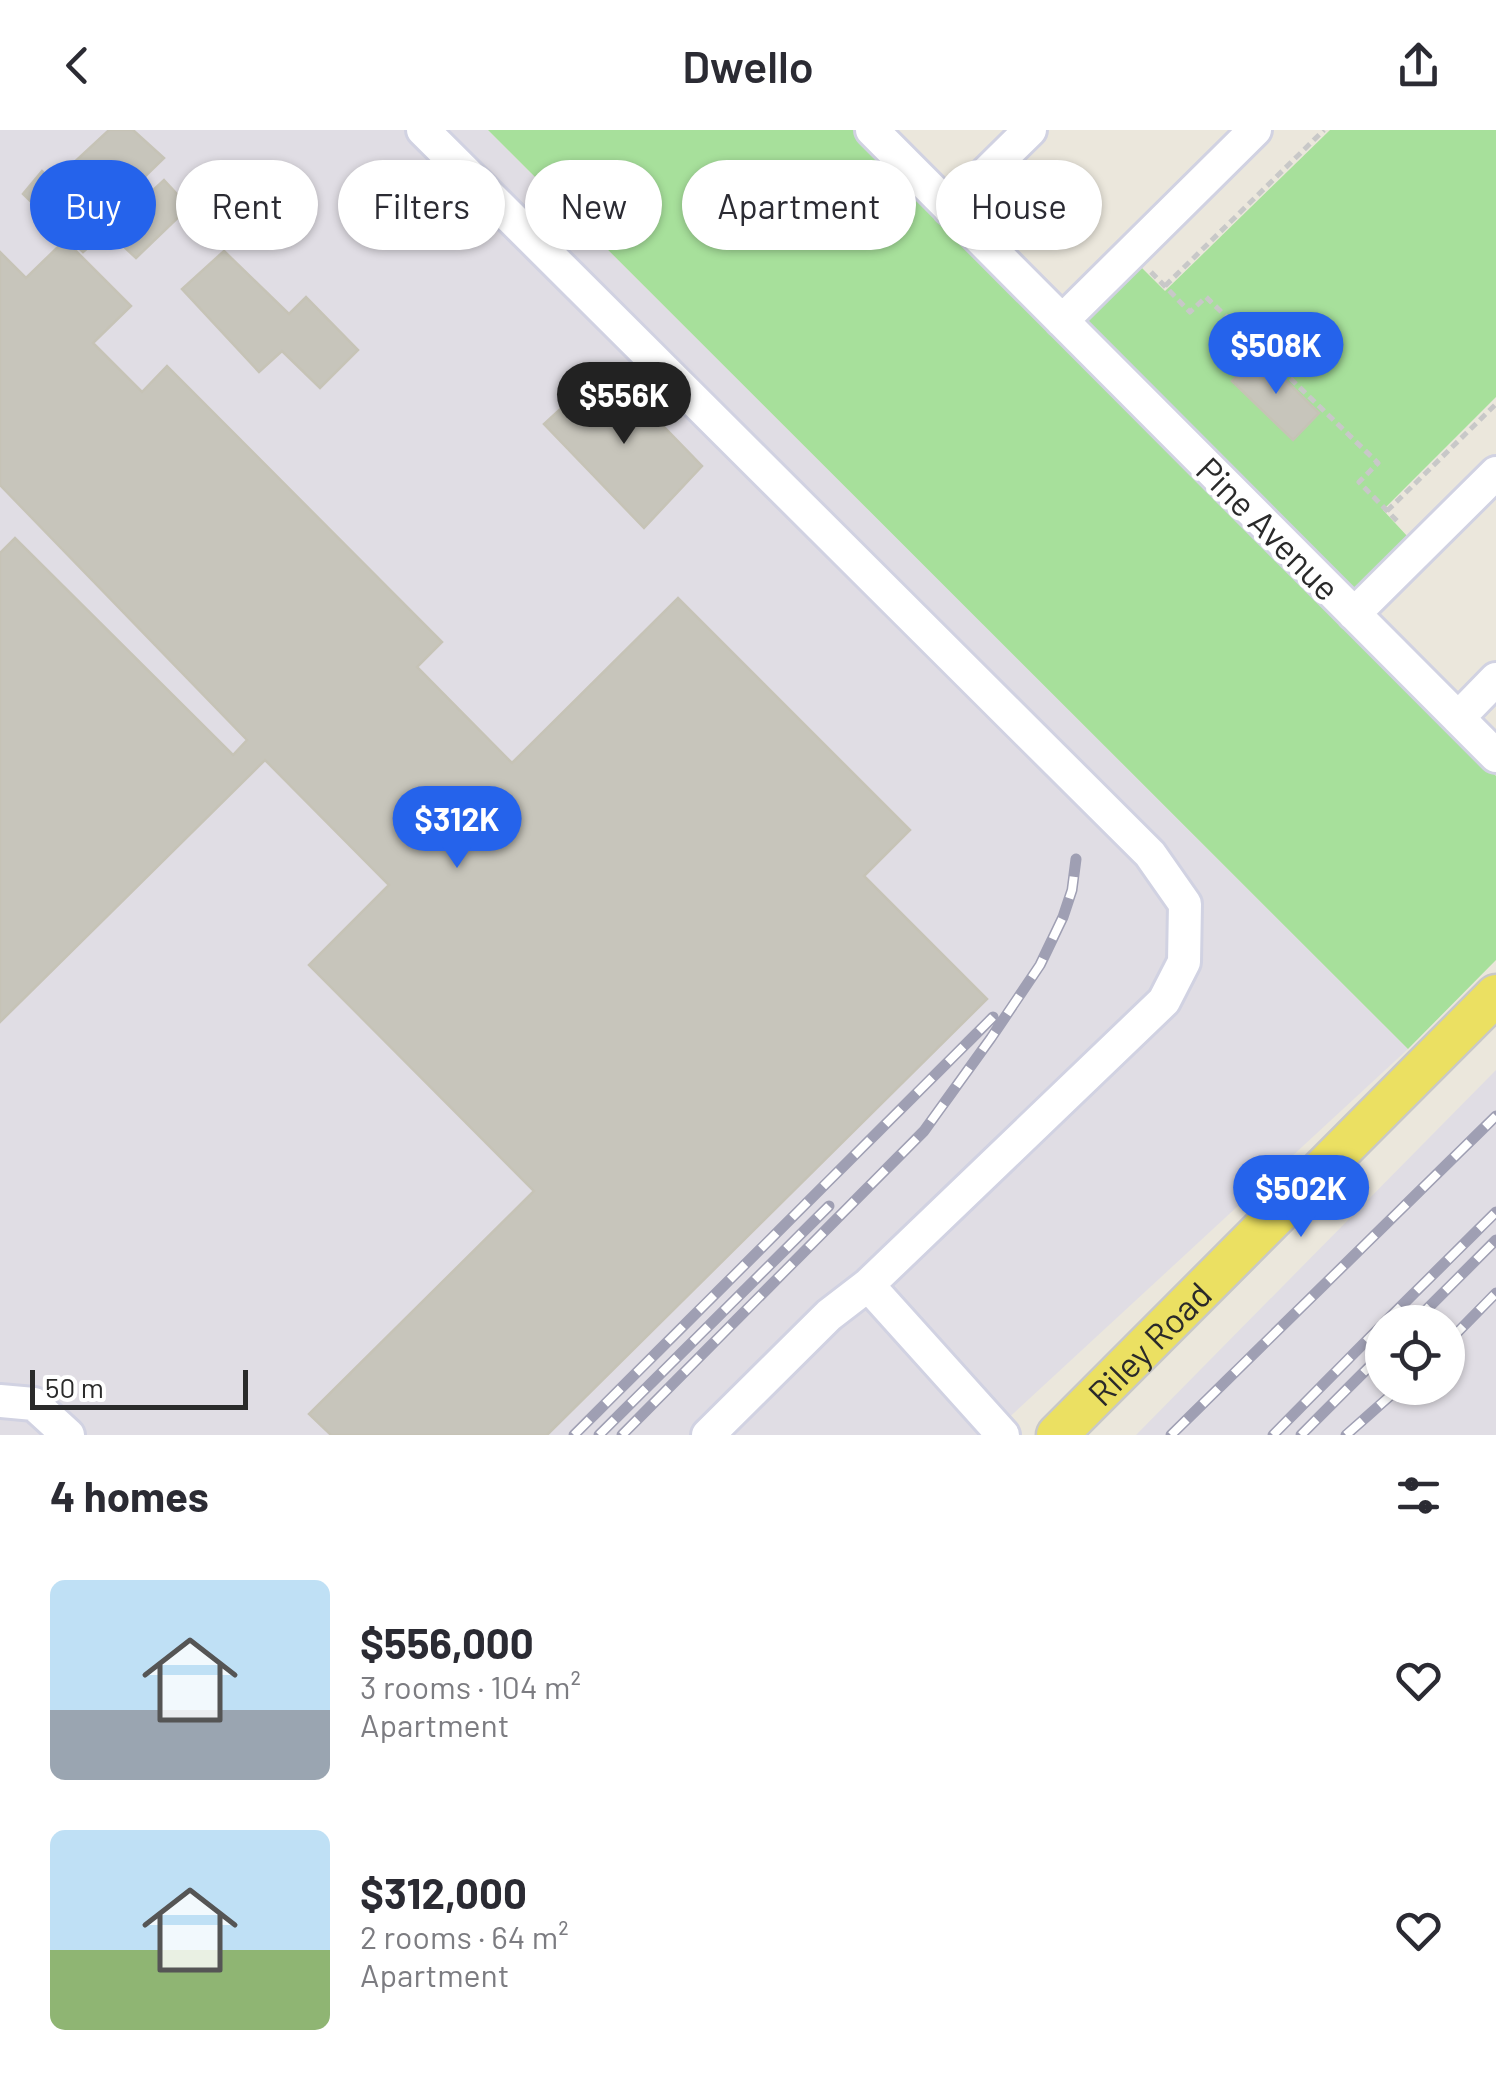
<!DOCTYPE html>
<html lang="en">
<head>
<meta charset="utf-8">
<style>
  body { margin:0; font-family:Barlow,sans-serif; background:#f2f2f3; color:#2b2b33; height:100vh; display:flex; flex-direction:column; font-size:38px; white-space:nowrap }
  * { box-sizing:border-box; margin:0 }
  p { font-size:32px; color:#7c7c81 }
  .icon { flex:none; width:55px; height:55px; fill:none; stroke:currentColor; stroke-width:2; stroke-linecap:round; stroke-linejoin:round }
  .map { position:relative; height:1305px; overflow:hidden }
  .drawer { display:flex; flex-direction:column; background:#fff; flex:1 }
  .drawer>* { flex:none }
  .hud { position:absolute; left:30px; top:30px; width:1438px; height:90px; display:flex; gap:20px }
  .controls { position:absolute; left:1365px; top:1175px; display:grid; gap:20px }
  .controls a { display:grid; place-items:center; width:100px; height:100px; border-radius:50%; background:#fff; box-shadow:0 2px 8px #0004; font-size:50px }
  .scale { position:absolute; left:30px; bottom:25px; width:218px; box-sizing:border-box; padding-left:10px; border:5px solid #2a2a2a; border-top:0; font-size:28px; line-height:35px; white-space:nowrap; color:#2a2a2a; -webkit-text-stroke:8px #fff; paint-order:stroke }
  .price { position:absolute; translate:-50% -85px; padding:0 22px; border-radius:35px; background:#2563eb; color:#fff; font-size:32px; line-height:65px; filter:drop-shadow(0 2px 5px #0008) }
  .price::after { content:''; position:absolute; left:50%; top:60px; width:30px; height:22px; margin-left:-15px; background:inherit; clip-path:polygon(0 0,100% 0,50% 100%) }
  .price.active { background:#222; color:#fff }
  ul { padding:0; list-style:none }
  li { display:flex; align-items:center; gap:30px; height:250px; padding:0 50px }
  li span { display:grid; place-items:center; flex:none; width:280px; height:200px; border-radius:15px; color:#555 }
  li>.icon { margin-inline-start:auto }
  span .icon { width:120px; height:120px; fill:#fffc; stroke-width:1 }
  li b { font-size:42px }
  h2 { display:flex; justify-content:space-between; align-items:center; height:120px; padding:0 50px; font-size:42px }
  .tag { padding:0 35px; border-radius:45px; background:#fff; box-shadow:0 2px 8px #0004; font-size:35px; line-height:90px }
  .tag.active { background:#2563eb; color:#fff }
  header { display:flex; justify-content:space-between; align-items:center; height:130px; padding:0 50px; background:#fff; font-size:45px; font-weight:600 }
  .map>svg:first-child { display:block }
  .industrial { fill:#e0dde4; fill-rule:evenodd }
  .green { fill:#a7e09b; fill-rule:evenodd }
  .building { fill:#c7c5bb; stroke:#c6c3b6; stroke-width:2.5 }
  .lines { fill:none; stroke-linecap:round; stroke-linejoin:round }
  .minor-casing { stroke:#d1d2e2; stroke-width:38 }
  .major-casing { stroke:#c8c8c8; stroke-width:45 }
  .path { stroke:#c8c8c8; stroke-width:5; stroke-dasharray:8 5; stroke-linecap:butt }
  .minor { stroke:#fff; stroke-width:32 }
  .major { stroke:#ebe062; stroke-width:40 }
  .rail-casing { stroke:#9f9fb3; stroke-width:11 }
  .rail { stroke:#fff; stroke-width:8; stroke-dasharray:22; stroke-linecap:butt }
  .labels { text-anchor:middle; dominant-baseline:central; stroke-width:9; stroke-linejoin:round; paint-order:stroke }
  .street-label { font-size:35px; fill:#2a2a2a; stroke:#fff }
</style>
</head>
<body>
<header><svg class="icon" aria-label="back" viewBox="0 0 24 24"><path d="M15 5l-7 7 7 7"/></svg>Dwello<svg class="icon" aria-label="share" viewBox="0 0 24 24"><path d="M12 15V3M7 8l5-5 5 5M5 13v7h14v-7"/></svg></header>
<div class="map">
<svg width="1496" height="1305" viewBox="0 0 1496 1305">
  <rect width="100%" height="100%" fill="#ebe7dc"/>
  <path class="industrial" d="M 0,0 L 488,0 L 1408,919 L 990,1305 L 0,1305 Z
    M 1496,940 L 1496,1305 L 1136,1305 ZM 1448,1192 L 1448,1258 L 1382,1258 L 1382,1192 Z"/>
  <path class="green" d="M 488,0 L 855,0 L 1496,646 L 1496,830 L 1408,919 Z
    M 1330,0 L 1496,0 L 1496,267 L 1383,380 L 1408,407 L 1354,460 L 1085,192 L 1141,137 L 1165,161 ZM 1259,224 L 1319,283 L 1293,310 L 1233,251 Z"/>
  <path class="building" d="M 109,0 L 133,0 L 164,28 L 96,94 L 104,104 L 83,122 L 23,64 L 42,41 L 53,52 Z
    M 164,50 L 189,77 L 136,128 L 108,102 Z
    M 65,110 L 131,176 L 93,213 L 142,262 L 167,236 L 442,512 L 417,537 L 512,633 L 678,468 L 910,700 L 864,746 L 987,869 L 547,1305 L 331,1305 L 309,1284 L 534,1061 L 309,835 L 389,755 L 265,630 L 0,892 L 0,423 L 15,408 L 233,625 L 247,610 L 0,355 L 0,122 L 26,148 Z
    M 224,121 L 289,184 L 306,167 L 358,220 L 320,258 L 282,221 L 259,242 L 182,159 Z
    M 1259,224 L 1319,283 L 1293,310 L 1232,251 Z
    M 606,237 L 702,336 L 644,398 L 544,294 Z"/>
  <g class="lines">
    <defs>
      <path id="minor" d="M 423,0 L 1150,724 L 1185,774 L 1184,832 L 1164,871 L 868,1155 L 1003,1305
        M 872,0 L 1496,626
        M 950,79 L 1030,0
        M 1062,191 L 1255,0
        M 1354,484 L 1496,343
        M 1458,588 L 1496,549
        M 0,1271 L 34,1274 L 68,1305
        M 708,1305 L 829,1185 L 868,1155"/>
      <g id="major">
        <path id="s1" d="M 1057,1305 L 1496,865"/>
      </g>
    </defs>
    <use href="#minor" class="minor-casing"/>
    <use href="#major" class="major-casing"/>
    <path class="path" d="M 1151,142 L 1190,182 L 1206,167 L 1378,333 L 1359,352 L 1400,394
      M 1165,156 L 1324,0
      M 1387,381 L 1496,274"/>
    <use href="#minor" class="minor"/>
    <use href="#major" class="major"/>
    <defs>
      <path id="rail" d="M 1385,1192 L 1496,1082
        M 1414,1192 L 1496,1110
        M 1448,1212 L 1496,1163
        M 574,1305 L 993,887
        M 599,1305 L 829,1076
        M 622,1305 L 924,1001 L 991,908 L 1040,835 L 1063,787 L 1072,760 L 1076,729
        M 1171,1305 L 1496,986
        M 1273,1305 L 1382,1195
        M 1301,1305 L 1382,1224
        M 1346,1305 L 1399,1258"/>
    </defs>
    <use href="#rail" class="rail-casing"/>
    <use href="#rail" class="rail"/>
  </g>
  <g class="labels">
    <g class="street-label">
      <text transform="translate(1269 398) rotate(45)">Pine Avenue</text>
      <text stroke="none"><textPath href="#s1" startOffset="130">Riley Road</textPath></text>
    </g>
  </g>
</svg>
<div class="controls">
<a><svg class="icon" aria-label="locate" viewBox="0 0 24 24"><circle cx="12" cy="12" r="6"/><path d="M12 2v4M12 18v4M2 12h4M18 12h4"/></svg></a>
</div>
<div class="scale">50 m</div>
<b class="price" style="left:1276px;top:267px">$508K</b>
<b class="price active" style="left:624px;top:317px">$556K</b>
<b class="price" style="left:457px;top:741px">$312K</b>
<b class="price" style="left:1301px;top:1110px">$502K</b>
<div class="hud">
<a class="tag active">Buy</a>
<a class="tag">Rent</a>
<a class="tag">Filters</a>
<a class="tag">New</a>
<a class="tag">Apartment</a>
<a class="tag">House</a>
</div>
</div>
<section class="drawer">
<h2>4 homes<svg class="icon" aria-label="filters" viewBox="0 0 24 24"><path d="M4 7h16M4 17h16"/><circle cx="9" cy="7" r="2"/><circle cx="15" cy="17" r="2"/></svg></h2>
<ul>
<li><span style="background:linear-gradient(#bfe0f5 65%,#9aa5b1 0)"><svg class="icon" aria-label="home" viewBox="0 0 24 24"><path d="M3 11l9-7 9 7M6 9v11h12V9"/></svg></span><div><b>$556,000</b><p>3 rooms · 104 m²</p><p>Apartment</p></div><svg class="icon" aria-label="heart" viewBox="0 0 24 24"><path d="M12 20l-8-8c-3-5 5-10 8-4 3-6 11-1 8 4z"/></svg></li>
<li><span style="background:linear-gradient(#bfe0f5 60%,#8fb573 0)"><svg class="icon" aria-label="home" viewBox="0 0 24 24"><path d="M3 11l9-7 9 7M6 9v11h12V9"/></svg></span><div><b>$312,000</b><p>2 rooms · 64 m²</p><p>Apartment</p></div><svg class="icon" aria-label="heart" viewBox="0 0 24 24"><path d="M12 20l-8-8c-3-5 5-10 8-4 3-6 11-1 8 4z"/></svg></li>
</ul>
</section>
</body>
</html>
